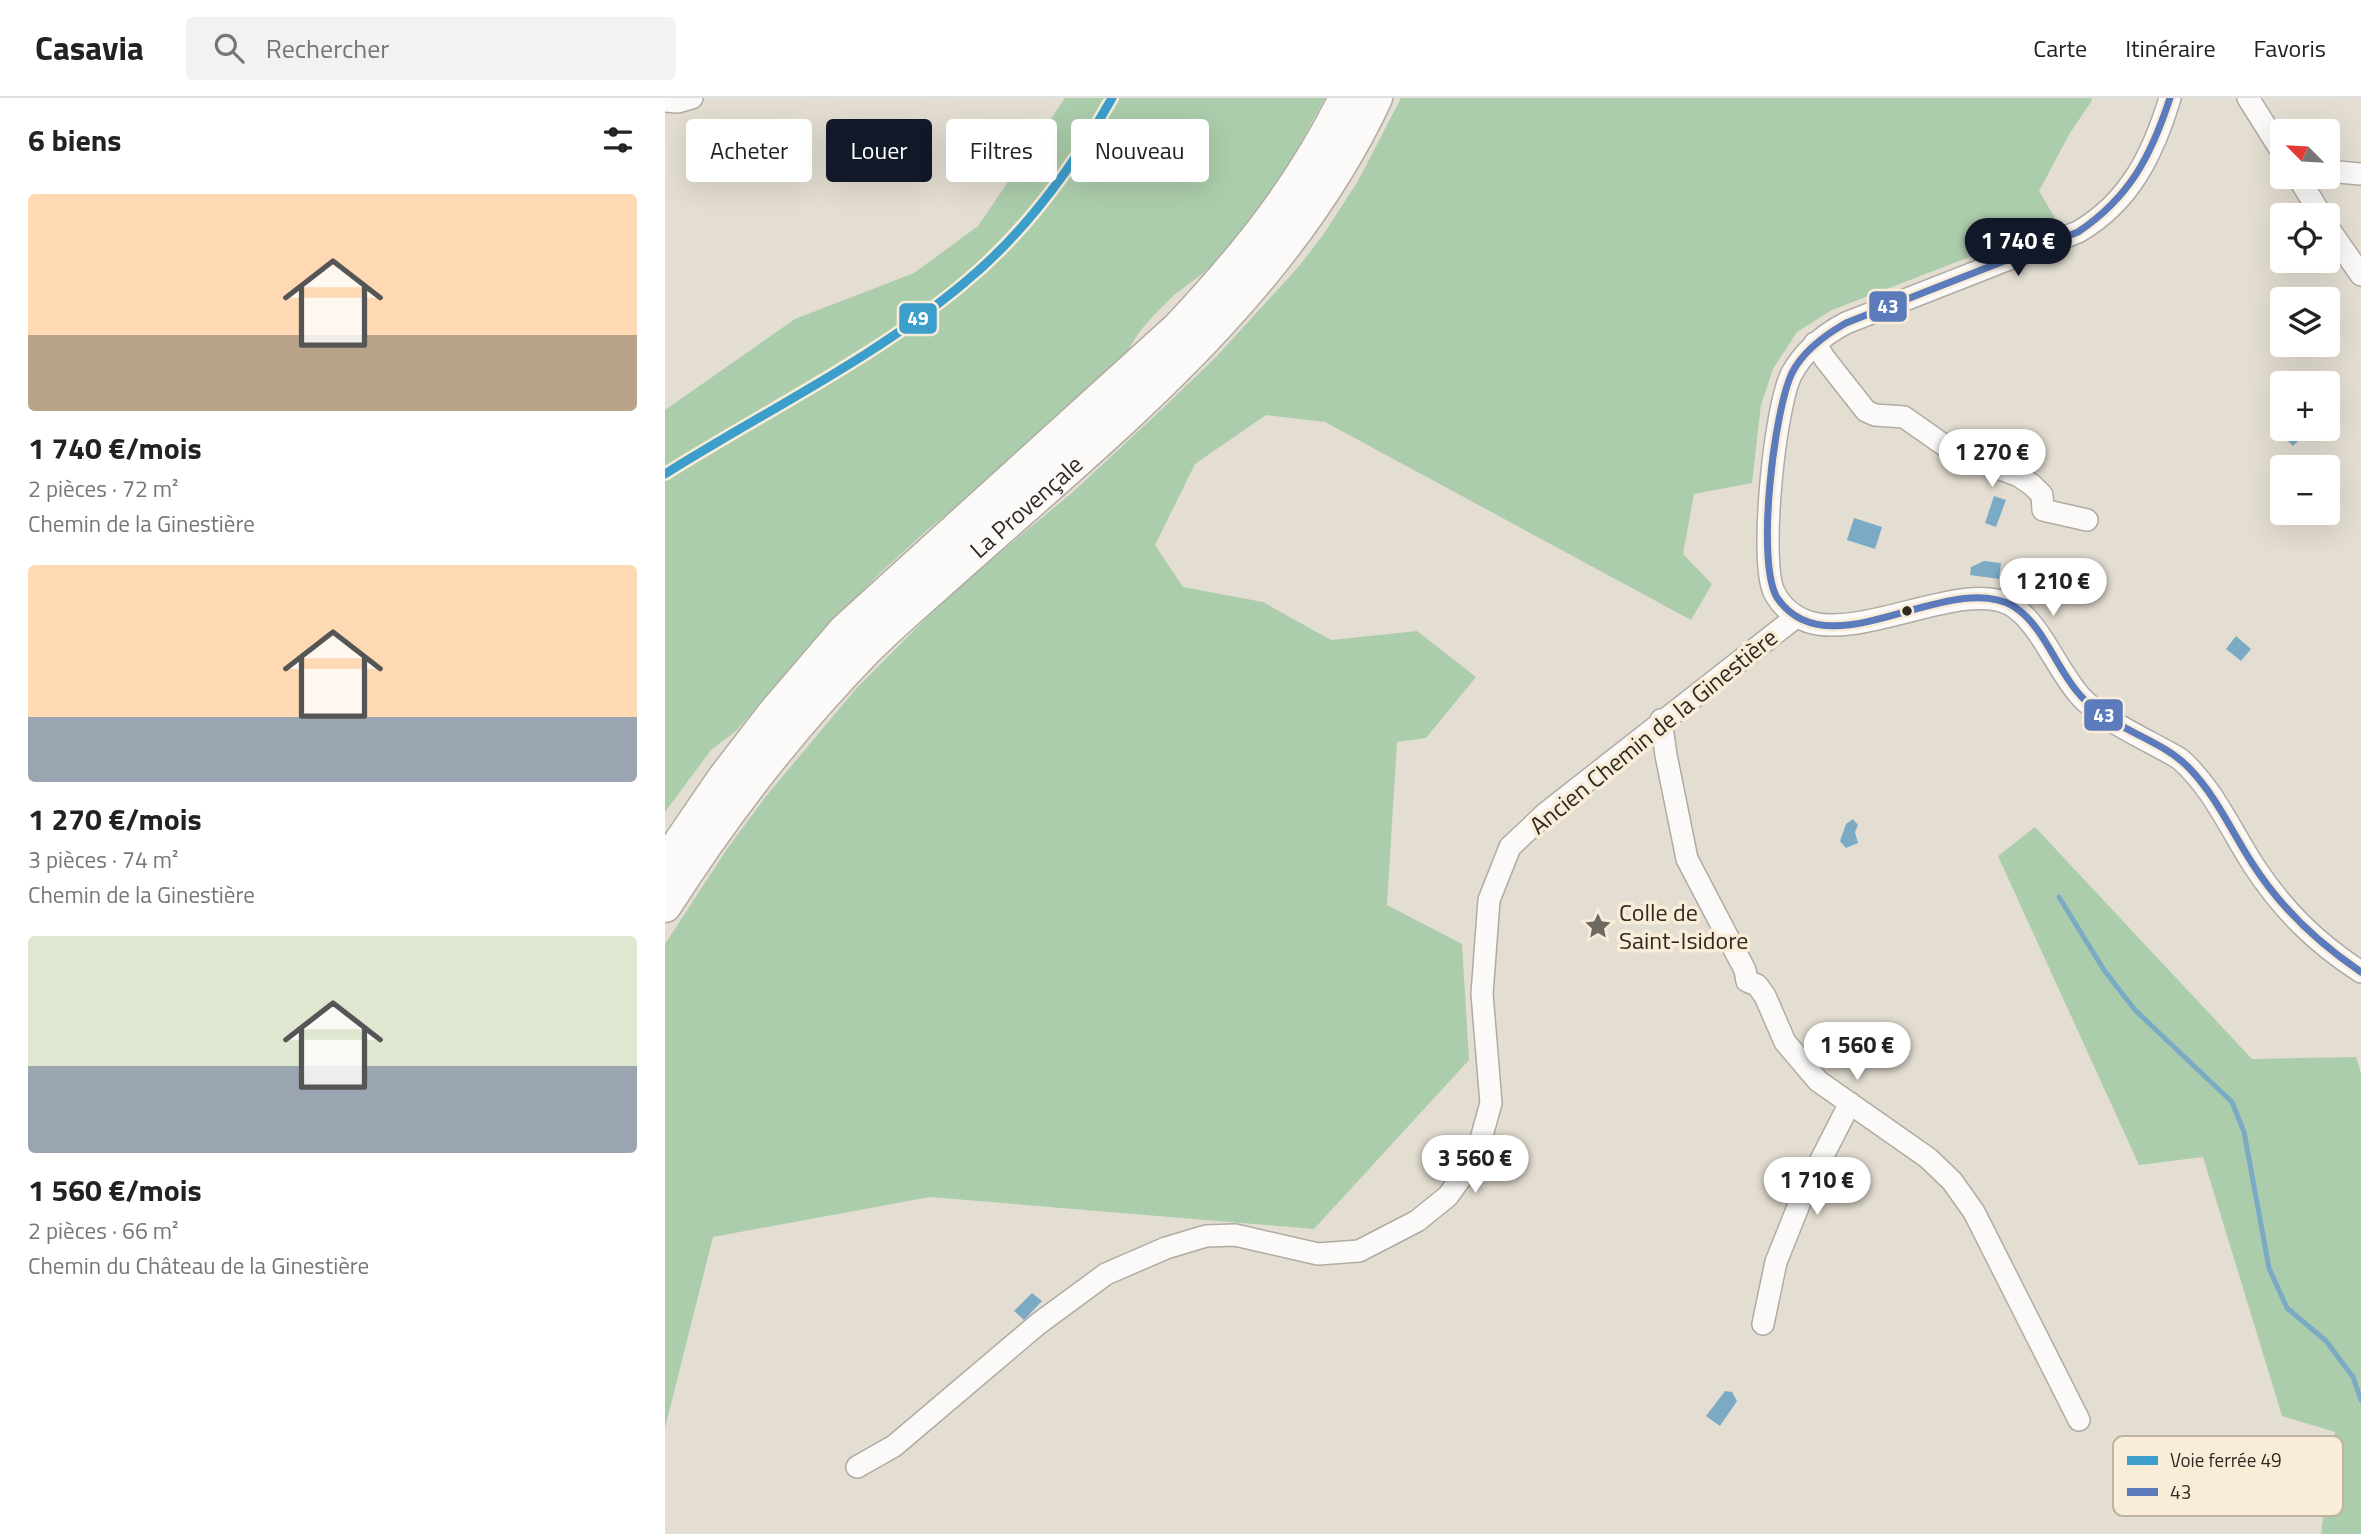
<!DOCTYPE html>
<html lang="fr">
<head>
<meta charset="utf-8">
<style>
  body { margin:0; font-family:"Titillium Web",sans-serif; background:#f2f2f2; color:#222; height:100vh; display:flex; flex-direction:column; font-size:26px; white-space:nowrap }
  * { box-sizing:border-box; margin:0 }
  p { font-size:23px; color:#767676 }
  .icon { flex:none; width:38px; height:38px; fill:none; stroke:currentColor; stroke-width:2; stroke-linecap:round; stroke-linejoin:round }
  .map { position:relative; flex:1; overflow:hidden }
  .sheet { display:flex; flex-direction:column; background:#fff; width:665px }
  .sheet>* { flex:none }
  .banner { position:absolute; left:21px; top:21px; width:665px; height:63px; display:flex; gap:14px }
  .needle { width:46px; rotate:294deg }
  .tools { position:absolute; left:1605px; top:21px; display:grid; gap:14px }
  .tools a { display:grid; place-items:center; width:70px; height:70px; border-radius:7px; background:#fff; box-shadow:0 7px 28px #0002; font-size:35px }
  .price { position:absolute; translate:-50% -60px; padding:0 16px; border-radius:24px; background:#fff; color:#222; font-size:23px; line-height:46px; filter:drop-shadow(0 2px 4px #0008) }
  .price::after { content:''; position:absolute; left:50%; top:42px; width:21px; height:16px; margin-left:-10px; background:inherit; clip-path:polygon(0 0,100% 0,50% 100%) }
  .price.selected { background:#111827; color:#fff }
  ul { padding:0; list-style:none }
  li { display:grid; align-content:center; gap:14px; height:371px; padding:0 28px }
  li span { display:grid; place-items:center; height:217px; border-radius:7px; color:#555 }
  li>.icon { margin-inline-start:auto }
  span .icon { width:126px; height:126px; fill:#fffc; stroke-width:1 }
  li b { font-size:30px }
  h2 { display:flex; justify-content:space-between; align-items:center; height:84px; padding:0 28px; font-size:30px }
  .pill { padding:0 24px; border-radius:7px; background:#fff; box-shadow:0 7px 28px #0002; font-size:24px; line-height:63px }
  .pill.selected { background:#111827; color:#fff }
  header { display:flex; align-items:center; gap:42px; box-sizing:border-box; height:98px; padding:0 35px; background:#fff; border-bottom:2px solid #e0e0e0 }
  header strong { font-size:33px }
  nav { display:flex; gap:38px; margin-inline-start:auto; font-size:24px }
  .search { width:490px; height:63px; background:#f2f2f2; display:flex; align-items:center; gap:18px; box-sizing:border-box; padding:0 24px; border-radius:7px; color:#767676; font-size:26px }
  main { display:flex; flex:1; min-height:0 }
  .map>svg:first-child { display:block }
  .forest { fill:#accdac }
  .water { fill:#7baac5 }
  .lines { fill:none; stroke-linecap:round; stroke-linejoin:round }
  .stream { stroke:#7baac5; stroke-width:5 }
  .minor-casing { stroke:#b0aba3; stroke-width:24 }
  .highway-casing { stroke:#b0aba3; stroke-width:35 }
  .minor { stroke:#fbfaf8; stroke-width:21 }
  .highway { stroke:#fbfaf8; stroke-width:32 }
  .bus-1-casing { stroke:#f9edd8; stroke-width:12 }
  .bus-1 { stroke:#5b7bbc; stroke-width:7 }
  .rail-1-casing { stroke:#f9edd8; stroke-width:14 }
  .rail-1 { stroke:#3c9ecb; stroke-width:9 }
  .bus-dot { fill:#2f2b23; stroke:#f9edd8; stroke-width:2.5 }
  .labels { text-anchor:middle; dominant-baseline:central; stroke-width:7; stroke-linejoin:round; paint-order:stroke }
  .street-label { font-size:24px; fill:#2f2b23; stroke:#f9edd8 }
  .poi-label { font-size:24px; fill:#2f2b23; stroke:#f9edd8; text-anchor:start }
  .key { fill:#f9edd8; stroke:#bcb3a2; stroke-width:2 }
  .key-label { font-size:19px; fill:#2f2b23 }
  .line-badge { stroke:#f9edd8; stroke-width:2.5 }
  .badge-label { font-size:19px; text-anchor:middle; font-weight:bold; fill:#fff }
</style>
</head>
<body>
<header>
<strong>Casavia</strong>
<div class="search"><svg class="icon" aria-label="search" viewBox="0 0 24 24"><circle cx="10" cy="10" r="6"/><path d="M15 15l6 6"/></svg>Rechercher</div>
<nav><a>Carte</a><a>Itinéraire</a><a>Favoris</a></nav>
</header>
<main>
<section class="sheet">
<h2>6 biens<svg class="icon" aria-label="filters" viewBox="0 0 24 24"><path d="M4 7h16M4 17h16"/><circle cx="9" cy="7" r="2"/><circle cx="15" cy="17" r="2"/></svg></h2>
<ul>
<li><span style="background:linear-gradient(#ffd9b3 65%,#b9a48a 0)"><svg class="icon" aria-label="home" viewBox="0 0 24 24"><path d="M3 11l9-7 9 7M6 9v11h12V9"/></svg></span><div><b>1 740 €/mois</b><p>2 pièces · 72 m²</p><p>Chemin de la Ginestière</p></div></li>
<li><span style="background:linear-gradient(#ffd9b3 70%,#9aa5b1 0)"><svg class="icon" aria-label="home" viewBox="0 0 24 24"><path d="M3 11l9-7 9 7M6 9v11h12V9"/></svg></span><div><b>1 270 €/mois</b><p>3 pièces · 74 m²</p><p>Chemin de la Ginestière</p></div></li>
<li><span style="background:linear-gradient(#dfe7d0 60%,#9aa5b1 0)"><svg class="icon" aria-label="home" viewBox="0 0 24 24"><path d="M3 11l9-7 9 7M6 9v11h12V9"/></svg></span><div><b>1 560 €/mois</b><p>2 pièces · 66 m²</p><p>Chemin du Château de la Ginestière</p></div></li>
</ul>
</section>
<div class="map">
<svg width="1696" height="1436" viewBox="0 0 1696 1436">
  <rect width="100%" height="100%" fill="#e4ded2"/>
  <path class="forest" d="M 400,0 L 660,0 L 618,77 L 599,108 L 572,141 L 541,173 L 509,197 L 488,218 L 475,233 L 458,260 L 341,367 L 260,434 L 213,477 L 155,535 L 71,633 L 46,652 L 0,714 L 0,312 L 130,221 L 249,175 L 313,128 Z
    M 736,0 L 1427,0 L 1426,4 L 1405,35 L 1374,93 L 1393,125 L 1167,212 L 1132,234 L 1108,271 L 1096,307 L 1087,385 L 1029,396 L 1018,456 L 1047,486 L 1026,522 L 660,324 L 601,317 L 530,366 L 490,447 L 518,489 L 598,504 L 666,542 L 752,533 L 811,579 L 761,640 L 732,644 L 722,807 L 797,846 L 804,962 L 649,1131 L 265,1099 L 48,1139 L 0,1330 L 0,846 L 62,751 L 102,697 L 190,592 L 283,498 L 409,393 L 495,313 L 552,258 L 635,167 L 658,137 L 693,83 Z
    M 1370,729 L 1587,961 L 1691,959 L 1696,975 L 1696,1436 L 1656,1436 L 1670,1334 L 1617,1318 L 1538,1059 L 1474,1067 L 1333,758 Z"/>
  <path class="water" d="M 1617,314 L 1617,331 L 1633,331 L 1639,337 L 1628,348 L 1605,326 Z
    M 1329,398 L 1341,402 L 1331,429 L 1320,425 Z
    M 1189,420 L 1217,429 L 1210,451 L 1182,442 Z
    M 1319,463 L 1336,465 L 1334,481 L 1305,477 L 1306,469 Z
    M 1571,538 L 1586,551 L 1576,563 L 1561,551 Z
    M 1188,721 L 1193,727 L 1190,734 L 1193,745 L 1181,750 L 1175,743 L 1181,726 Z
    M 367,1195 L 377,1203 L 359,1222 L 349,1213 Z
    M 1060,1293 L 1067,1294 L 1072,1303 L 1055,1328 L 1041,1318 Z"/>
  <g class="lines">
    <path class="stream" d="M 1394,799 L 1439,872 L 1470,912 L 1567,1004 L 1579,1034 L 1604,1170 L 1622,1210 L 1661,1243 L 1688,1279 L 1696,1302"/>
    <defs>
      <path id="minor" d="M 1505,0 C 1488,56 1465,104 1413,134 L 1181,225 C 1158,237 1140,252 1127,275 C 1110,306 1094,462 1109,494 C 1116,508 1129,519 1144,524 C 1199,541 1300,481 1346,507 C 1374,523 1393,574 1416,599 C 1438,623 1487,644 1515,661 C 1548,690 1565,731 1589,768 C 1618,812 1651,845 1696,874
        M 1583,0 L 1617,54
        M 0,3 L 13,4 L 27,0
        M 1662,73 L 1696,76
        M 1633,79 L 1656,117
        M 1662,128 L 1696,177
        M 1150,245 L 1160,261 L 1201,313 L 1210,317 L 1239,319 L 1286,352 L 1354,378 L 1367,387 L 1377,397 L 1378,412 L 1422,422
        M 996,622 L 1001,657 L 1022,761 L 1080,872 L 1082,883 L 1092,887 L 1100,898 L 1120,944 L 1153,983 L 1263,1060 L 1287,1083 L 1309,1114 L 1414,1322
        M 1098,1226 L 1111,1164 L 1137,1099 L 1185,1005
        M 192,1369 L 229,1348 L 373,1226 L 441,1176 L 501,1150 L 541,1138 L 570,1137 L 653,1156 L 694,1153 L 752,1123 L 783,1098 L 811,1059 L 826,1005 L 817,896 L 824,802 L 845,749 L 881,715 L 1131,519"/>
      <g id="highway">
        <path d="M 0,766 L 58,681 L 108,616 L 180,532 L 514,229 C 582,156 635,91 680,0"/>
        <path id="s1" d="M 0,808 C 58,717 126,629 201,552 C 232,521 266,493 298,464 C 453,326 621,192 711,0"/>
      </g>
    </defs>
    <use href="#minor" class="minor-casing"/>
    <use href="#highway" class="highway-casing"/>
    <use href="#minor" class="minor"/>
    <use href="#highway" class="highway"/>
    <defs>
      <path id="bus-1" d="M 1505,0 C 1486,58 1465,99 1413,134 L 1181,225 C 1160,237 1138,253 1127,275 C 1109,312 1090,468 1113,501 C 1164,574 1284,471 1348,508 C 1379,527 1391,571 1415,597 C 1445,632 1495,639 1525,671 C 1551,698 1567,734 1587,765 C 1615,809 1653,845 1696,874"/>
    </defs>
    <use href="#bus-1" class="bus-1-casing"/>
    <use href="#bus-1" class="bus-1"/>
    <defs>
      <path id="rail-1" d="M 0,376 C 100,313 208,261 299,185 C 361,134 408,69 447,0"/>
    </defs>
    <use href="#rail-1" class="rail-1-casing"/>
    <use href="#rail-1" class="rail-1"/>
  </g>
  <defs>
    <symbol id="sight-bare" viewBox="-9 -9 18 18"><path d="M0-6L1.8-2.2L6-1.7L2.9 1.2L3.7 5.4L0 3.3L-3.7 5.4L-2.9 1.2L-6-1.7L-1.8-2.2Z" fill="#6e6a60" stroke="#f9edd8" stroke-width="2.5" paint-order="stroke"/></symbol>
  </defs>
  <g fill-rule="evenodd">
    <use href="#sight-bare" x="914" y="809" width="38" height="38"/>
  </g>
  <circle class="bus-dot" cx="1242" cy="513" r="6"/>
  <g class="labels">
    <g class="street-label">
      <text stroke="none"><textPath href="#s1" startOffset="541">La Provençale</textPath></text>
      <text transform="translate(988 633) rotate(-39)">Ancien Chemin de la Ginestière</text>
    </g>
    <g class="poi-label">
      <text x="954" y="814">Colle de<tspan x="954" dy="28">Saint-Isidore</tspan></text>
    </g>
  </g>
  <rect x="1448" y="1338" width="230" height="80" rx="10" class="key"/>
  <rect x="1462" y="1358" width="31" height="9" fill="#3c9ecb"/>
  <rect x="1462" y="1390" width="31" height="8" fill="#5b7bbc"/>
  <g class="key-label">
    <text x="1505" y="1369">Voie ferrée 49</text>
    <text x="1505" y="1401">43</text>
  </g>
  <g class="line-badge">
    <rect x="1203" y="192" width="40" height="33" rx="7" fill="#5b7bbc"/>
    <rect x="233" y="204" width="40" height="33" rx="7" fill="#3c9ecb"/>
    <rect x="1418" y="600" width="41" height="34" rx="7" fill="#5b7bbc"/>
  </g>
  <g class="badge-label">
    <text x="1223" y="215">43</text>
    <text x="253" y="227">49</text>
    <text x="1439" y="624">43</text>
  </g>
</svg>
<div class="tools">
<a><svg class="needle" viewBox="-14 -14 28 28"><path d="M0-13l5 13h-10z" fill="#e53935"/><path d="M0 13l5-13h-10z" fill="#767676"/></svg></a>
<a><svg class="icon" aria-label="locate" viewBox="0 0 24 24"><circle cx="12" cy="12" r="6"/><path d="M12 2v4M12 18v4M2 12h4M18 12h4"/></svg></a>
<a><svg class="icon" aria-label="layers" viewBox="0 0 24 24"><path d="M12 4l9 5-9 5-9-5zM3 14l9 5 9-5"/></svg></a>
<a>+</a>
<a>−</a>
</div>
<b class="price selected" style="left:1353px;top:180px">1 740 €</b>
<b class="price" style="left:1327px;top:391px">1 270 €</b>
<b class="price" style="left:1388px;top:520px">1 210 €</b>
<b class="price" style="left:1192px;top:984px">1 560 €</b>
<b class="price" style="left:810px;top:1097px">3 560 €</b>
<b class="price" style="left:1152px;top:1119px">1 710 €</b>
<div class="banner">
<a class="pill">Acheter</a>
<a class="pill selected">Louer</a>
<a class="pill">Filtres</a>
<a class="pill">Nouveau</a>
</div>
</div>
</main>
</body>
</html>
